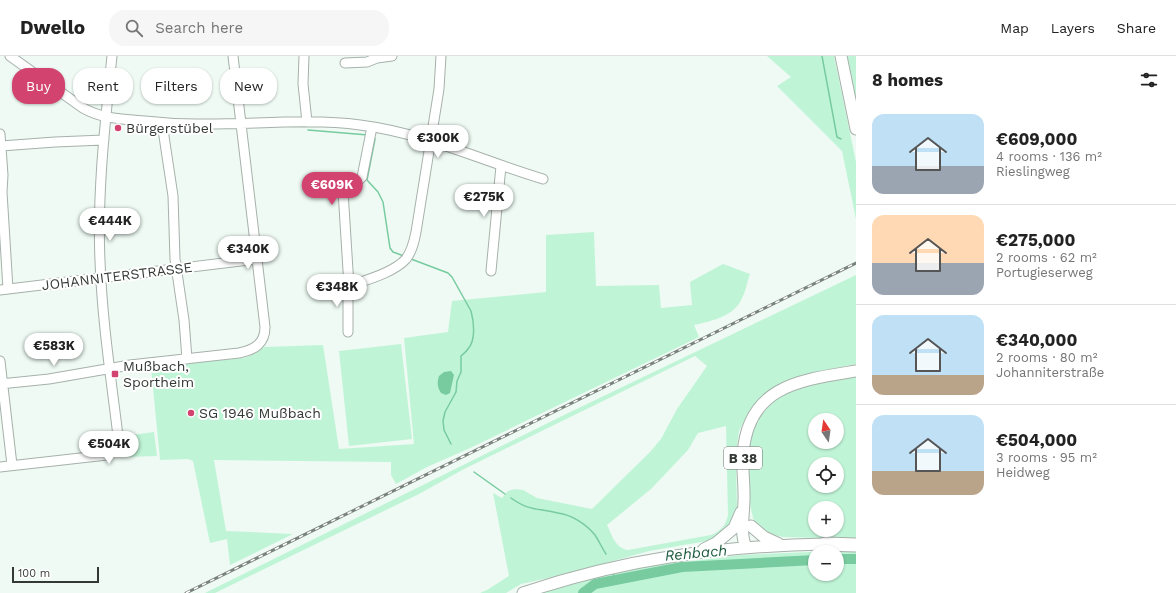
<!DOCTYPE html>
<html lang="en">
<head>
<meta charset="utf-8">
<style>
  body { margin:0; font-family:"Work Sans",sans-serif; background:#f6f6f6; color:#222; height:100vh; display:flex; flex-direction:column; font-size:15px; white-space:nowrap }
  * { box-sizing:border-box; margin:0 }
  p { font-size:13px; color:#767676 }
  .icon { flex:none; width:22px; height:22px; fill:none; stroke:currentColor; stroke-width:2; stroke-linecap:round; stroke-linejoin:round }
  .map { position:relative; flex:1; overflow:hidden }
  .details { display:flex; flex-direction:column; background:#fff; width:320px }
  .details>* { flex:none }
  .top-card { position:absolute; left:12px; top:12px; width:380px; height:36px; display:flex; gap:8px }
  .needle { width:26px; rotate:347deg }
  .fabs { position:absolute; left:808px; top:357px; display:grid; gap:8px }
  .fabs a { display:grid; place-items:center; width:36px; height:36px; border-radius:50%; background:#fff; box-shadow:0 1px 3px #0004; font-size:20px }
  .scale { position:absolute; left:12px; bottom:10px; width:87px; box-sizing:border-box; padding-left:4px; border:2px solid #343936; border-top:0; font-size:11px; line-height:14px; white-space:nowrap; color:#343936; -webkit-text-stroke:3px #fff; paint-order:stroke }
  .price { position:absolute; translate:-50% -34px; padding:0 9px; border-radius:14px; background:#fff; color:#222; font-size:13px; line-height:26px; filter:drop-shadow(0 1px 2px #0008) }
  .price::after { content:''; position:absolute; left:50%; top:24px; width:12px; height:9px; margin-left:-6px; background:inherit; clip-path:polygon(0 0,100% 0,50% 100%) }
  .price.active { background:#d2446f; color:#fff }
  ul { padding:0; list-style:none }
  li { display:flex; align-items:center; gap:12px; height:100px; padding:0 16px }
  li+li { border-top:1px solid #e0e0e0 }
  li span { display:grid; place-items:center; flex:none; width:112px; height:80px; border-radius:12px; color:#555 }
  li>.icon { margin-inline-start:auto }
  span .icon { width:48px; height:48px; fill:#fffc; stroke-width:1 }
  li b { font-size:17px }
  h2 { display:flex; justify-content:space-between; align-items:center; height:48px; padding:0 16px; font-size:17px }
  .chip { padding:0 14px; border-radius:16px; background:#fff; box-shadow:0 1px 3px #0004; font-size:14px; line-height:36px }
  .chip.active { background:#d2446f; color:#fff }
  header { display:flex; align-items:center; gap:24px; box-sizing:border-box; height:56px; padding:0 20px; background:#fff; border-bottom:1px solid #e0e0e0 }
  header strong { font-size:19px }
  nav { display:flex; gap:22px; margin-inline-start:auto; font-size:14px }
  .search { width:280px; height:36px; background:#f6f6f6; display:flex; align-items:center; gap:10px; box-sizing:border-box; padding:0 14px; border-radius:16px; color:#767676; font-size:15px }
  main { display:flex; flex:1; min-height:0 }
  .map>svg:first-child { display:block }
  .green { fill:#c0f4d7; fill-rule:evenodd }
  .water { fill:#77cb9f }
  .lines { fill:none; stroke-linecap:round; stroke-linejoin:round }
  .stream { stroke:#77cb9f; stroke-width:1.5 }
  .river { stroke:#77cb9f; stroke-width:10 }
  .minor-casing { stroke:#a6b1aa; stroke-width:11 }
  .major-casing { stroke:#a6b1aa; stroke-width:13 }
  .highway-casing { stroke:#a6b1aa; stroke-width:15 }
  .minor { stroke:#fff; stroke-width:9 }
  .major { stroke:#fff; stroke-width:11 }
  .highway { stroke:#fff; stroke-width:13 }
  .rail-casing { stroke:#7a827d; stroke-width:3 }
  .rail { stroke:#fff; stroke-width:1.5; stroke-dasharray:4.5; stroke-linecap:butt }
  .poi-dot { fill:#d2446f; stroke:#fff; stroke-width:1.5 }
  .labels { text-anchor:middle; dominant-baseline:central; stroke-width:4; stroke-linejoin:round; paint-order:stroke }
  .shield { fill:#fff; stroke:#717472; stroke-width:1 }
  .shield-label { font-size:13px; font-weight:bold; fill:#343936 }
  .poi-label { font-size:14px; fill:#343936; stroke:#fff; text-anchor:start }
  .street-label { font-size:14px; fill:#343936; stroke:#fff }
  .water-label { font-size:15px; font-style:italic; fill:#1b5a3d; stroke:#fff }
</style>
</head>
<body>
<header>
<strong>Dwello</strong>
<div class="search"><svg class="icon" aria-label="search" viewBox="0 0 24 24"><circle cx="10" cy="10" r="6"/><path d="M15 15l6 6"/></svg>Search here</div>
<nav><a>Map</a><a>Layers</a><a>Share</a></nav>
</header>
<main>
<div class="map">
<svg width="856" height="537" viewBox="0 0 856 537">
  <rect width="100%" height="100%" fill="#eefaf3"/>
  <path class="green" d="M 767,0 L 834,0 L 856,106 L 856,163 L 842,95 L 777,30 L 791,21 Z
    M 844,0 L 856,0 L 856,50 Z
    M 594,176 L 596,230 L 659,229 L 661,252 L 692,249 L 690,226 L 723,208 L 750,218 C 747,226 746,235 742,242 C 735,260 712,265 694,269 L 699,281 L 468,393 L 427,411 L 396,428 L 391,419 L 391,406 L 214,404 L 226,475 L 293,478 L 230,509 L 227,483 L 210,487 L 193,405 L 188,403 L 160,404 L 151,311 L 244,302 L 252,299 L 264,291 L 323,289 L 339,393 L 414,388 L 404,282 L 448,276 L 452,245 L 546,236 L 546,179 Z
    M 856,219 L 856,308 L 815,316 L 780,329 L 767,337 L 747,359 L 739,375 L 737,389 L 736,412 L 737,450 L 736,458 L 734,465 L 719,481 L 707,485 L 649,495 L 567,518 L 521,528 L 506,537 L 480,537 L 487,534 L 509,520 L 493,437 L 502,442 L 508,435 L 515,433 L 523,434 L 537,442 L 592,453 L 650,396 L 661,383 L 677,353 L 707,310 L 695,300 L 464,413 L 419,438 L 215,537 L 205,537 L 562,360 ZM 726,370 L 728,459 C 726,469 721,475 711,479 L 628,494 C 615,492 612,479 607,469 L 651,433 L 688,394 L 698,377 Z
    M 401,288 L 412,383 L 349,390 L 339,295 Z
    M 856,320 L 856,483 L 783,481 L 765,477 L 754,466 L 751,453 L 748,434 L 748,389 L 756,364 L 767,348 L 793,331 ZM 815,364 L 837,364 L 837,386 L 815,386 ZM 815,408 L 837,408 L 837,430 L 815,430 ZM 815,452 L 837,452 L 837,474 L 815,474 Z
    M 154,376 L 157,400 L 125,401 L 125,380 Z
    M 834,495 L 856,495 L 856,537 L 539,537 L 623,513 L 741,499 ZM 815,496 L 837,496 L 837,518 L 815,518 Z"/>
  <path class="water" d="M 451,315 L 454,319 L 450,337 L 446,339 L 441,337 C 437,331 437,326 439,320 L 444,316 Z"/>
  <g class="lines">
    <path class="stream" d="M 822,0 L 837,81 L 841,83
      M 308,74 L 368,79
      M 373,80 L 375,83 L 367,124 L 378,136 L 383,146 L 390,192 L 393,196 L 404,200
      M 411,203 L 448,217 L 452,221 L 471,255 C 474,266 476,284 468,293 C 466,296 463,298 461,300 L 461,316 L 457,325 L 456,336 L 445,356 L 443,365 L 444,374 L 451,388
      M 474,416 L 505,438
      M 511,442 C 529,455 537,452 558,457 C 572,459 586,468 595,479 C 599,485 602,492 606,498
      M 613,517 L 615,523"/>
    <path class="river" d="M 837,503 L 856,503
      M 583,537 L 595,528 L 682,511 L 815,504"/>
    <defs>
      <path id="minor" d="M 10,0 L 83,52 C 102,63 123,63 145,65 C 162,67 179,68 196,68 C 251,69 306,62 360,69 C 424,77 483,105 543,123
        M 304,0 L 303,28 L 307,66
        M 345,7 L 367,6 L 377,2 L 392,0
        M 162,67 L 173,140 L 175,203 L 184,264 L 187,303
        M 0,78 L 3,119 L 2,136 L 8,233
        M 1,90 L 55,86 L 104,84
        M 491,215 L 501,110
        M 349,230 C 366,224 393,217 406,203 C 412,195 414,186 416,176 L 439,33 L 441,0
        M 0,234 L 257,203
        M 348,276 L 348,240 L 349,230 L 343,135 C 347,128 357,128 362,121 L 372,71
        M 0,305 L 12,409
        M 0,328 L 49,323 L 130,309 L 239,297 C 254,294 265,288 265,271 L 233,0
        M 0,411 L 107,399 C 116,394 118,390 118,380 C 111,322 102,263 100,205 C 97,137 105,68 112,0"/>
      <path id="major" d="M 841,0 L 856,73
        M 751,470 L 764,481 L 779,488
        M 746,491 C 739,477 745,453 744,437 C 744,424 742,411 743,398 C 748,329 801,324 856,315
        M 704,493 L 716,487 L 734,472 L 741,456
        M 523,537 C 623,503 720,490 825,488"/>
      <path id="highway" d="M 825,488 L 856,489"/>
    </defs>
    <use href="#minor" class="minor-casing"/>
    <use href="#major" class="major-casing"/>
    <use href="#highway" class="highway-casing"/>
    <use href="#minor" class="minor"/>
    <use href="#major" class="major"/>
    <use href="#highway" class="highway"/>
    <defs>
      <path id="rail" d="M 186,537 L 856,207"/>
    </defs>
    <use href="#rail" class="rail-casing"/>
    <use href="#rail" class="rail"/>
  </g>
  <g class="poi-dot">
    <circle cx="118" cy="72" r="4"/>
    <rect x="111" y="314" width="8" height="8" rx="2"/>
    <circle cx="191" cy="357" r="4"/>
  </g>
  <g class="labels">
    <rect class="shield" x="724" y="391" width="38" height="22" rx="3"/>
    <g class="shield-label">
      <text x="743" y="402">B 38</text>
    </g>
    <g class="poi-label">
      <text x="126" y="72">Bürgerstübel</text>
      <text x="123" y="310">Mußbach,<tspan x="123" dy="16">Sportheim</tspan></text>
      <text x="199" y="357">SG 1946 Mußbach</text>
    </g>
    <g class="street-label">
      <text transform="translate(117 220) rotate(-7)">JOHANNITERSTRASSE</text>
    </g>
    <g class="water-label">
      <text transform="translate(696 497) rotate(-5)">Rehbach</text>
    </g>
  </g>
</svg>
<div class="fabs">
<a><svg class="needle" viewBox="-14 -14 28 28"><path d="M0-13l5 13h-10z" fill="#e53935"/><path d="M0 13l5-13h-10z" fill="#767676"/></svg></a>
<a><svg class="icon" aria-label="locate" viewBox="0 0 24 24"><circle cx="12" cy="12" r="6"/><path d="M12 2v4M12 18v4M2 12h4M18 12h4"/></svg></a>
<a>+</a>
<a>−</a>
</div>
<div class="scale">100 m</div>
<b class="price" style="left:438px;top:103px">€300K</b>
<b class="price active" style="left:332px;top:150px">€609K</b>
<b class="price" style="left:484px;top:162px">€275K</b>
<b class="price" style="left:110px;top:186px">€444K</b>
<b class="price" style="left:248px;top:214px">€340K</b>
<b class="price" style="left:337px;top:252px">€348K</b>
<b class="price" style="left:54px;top:311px">€583K</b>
<b class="price" style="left:109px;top:409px">€504K</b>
<div class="top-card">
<a class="chip active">Buy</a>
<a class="chip">Rent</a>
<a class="chip">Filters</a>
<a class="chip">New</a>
</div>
</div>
<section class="details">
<h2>8 homes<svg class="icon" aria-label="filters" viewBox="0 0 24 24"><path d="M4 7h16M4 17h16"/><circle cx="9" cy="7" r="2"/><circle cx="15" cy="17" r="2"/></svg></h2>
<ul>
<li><span style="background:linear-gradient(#bfe0f5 65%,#9aa5b1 0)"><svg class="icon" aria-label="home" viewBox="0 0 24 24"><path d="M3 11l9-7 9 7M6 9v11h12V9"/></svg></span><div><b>€609,000</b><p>4 rooms · 136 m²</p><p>Rieslingweg</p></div></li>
<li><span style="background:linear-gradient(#ffd9b3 60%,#9aa5b1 0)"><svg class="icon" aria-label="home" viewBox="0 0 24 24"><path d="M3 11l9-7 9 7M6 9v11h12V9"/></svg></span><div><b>€275,000</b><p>2 rooms · 62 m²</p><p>Portugieserweg</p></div></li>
<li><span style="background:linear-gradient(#bfe0f5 75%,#b9a48a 0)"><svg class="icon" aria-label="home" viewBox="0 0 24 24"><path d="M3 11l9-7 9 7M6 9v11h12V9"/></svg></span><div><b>€340,000</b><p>2 rooms · 80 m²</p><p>Johanniterstraße</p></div></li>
<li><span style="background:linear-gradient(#bfe0f5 70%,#b9a48a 0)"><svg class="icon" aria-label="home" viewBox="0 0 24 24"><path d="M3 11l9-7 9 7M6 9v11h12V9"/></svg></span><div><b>€504,000</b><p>3 rooms · 95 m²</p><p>Heidweg</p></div></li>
</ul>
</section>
</main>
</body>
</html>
